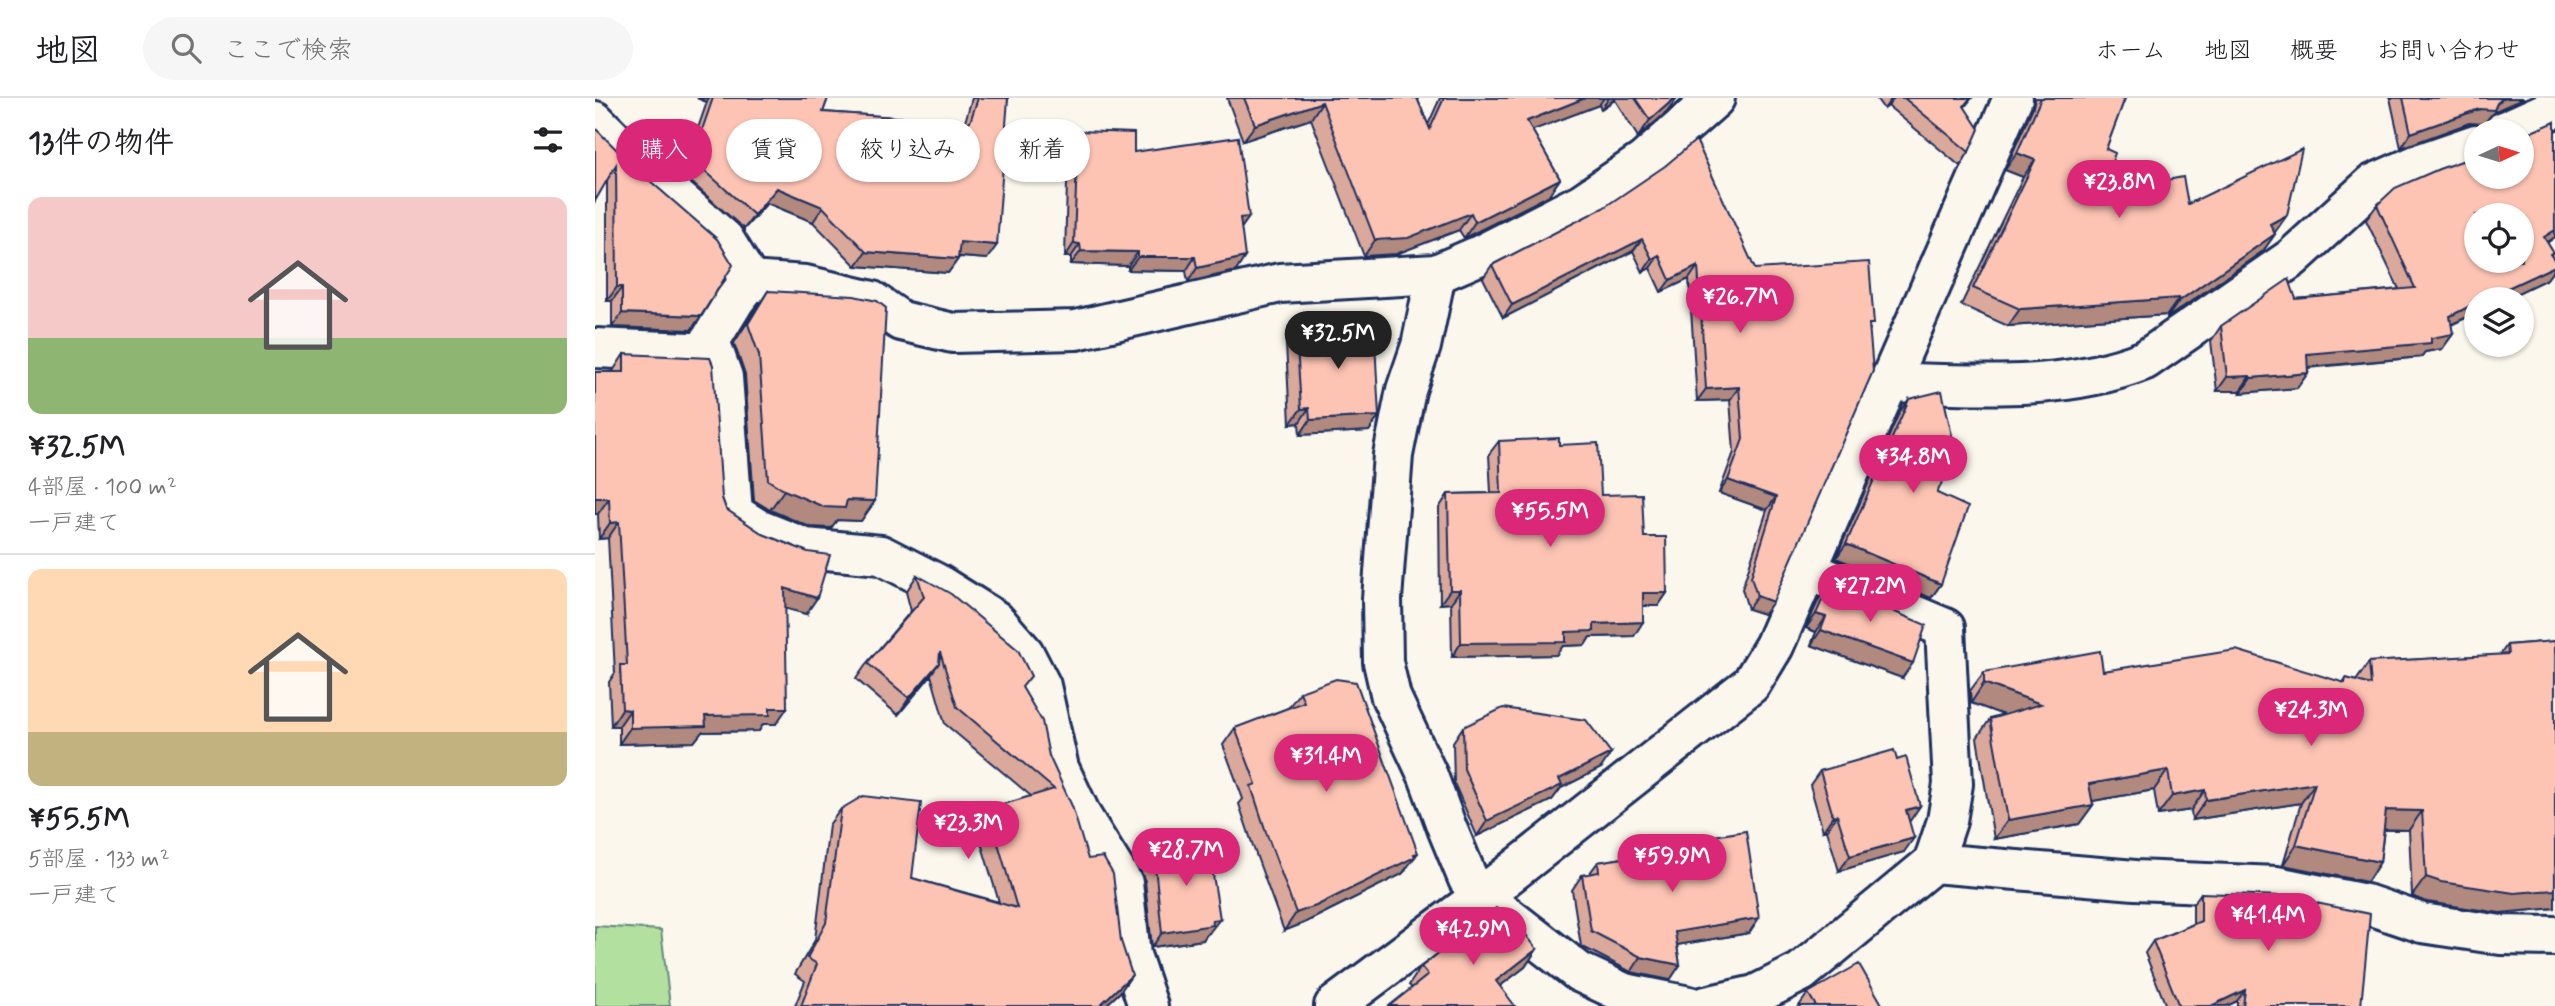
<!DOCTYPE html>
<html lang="ja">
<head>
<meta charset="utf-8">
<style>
  body { margin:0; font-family:Mynerve,"Klee One",sans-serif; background:#f6f6f6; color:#202124; height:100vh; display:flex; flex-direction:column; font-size:26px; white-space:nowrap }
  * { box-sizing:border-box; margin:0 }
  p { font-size:23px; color:#757577 }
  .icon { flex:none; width:38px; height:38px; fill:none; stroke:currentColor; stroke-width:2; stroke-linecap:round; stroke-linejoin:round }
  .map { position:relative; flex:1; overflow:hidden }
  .drawer { display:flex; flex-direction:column; background:#fff; width:595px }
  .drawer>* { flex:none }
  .banner { position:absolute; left:21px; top:21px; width:665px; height:63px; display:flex; gap:14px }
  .needle { width:46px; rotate:86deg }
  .buttons { position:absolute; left:1869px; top:21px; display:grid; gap:14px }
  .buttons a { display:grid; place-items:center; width:70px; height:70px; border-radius:50%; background:#fff; box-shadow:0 2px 5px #0004; font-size:35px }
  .price { position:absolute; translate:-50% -60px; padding:0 16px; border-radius:24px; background:#db2777; color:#fff; font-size:23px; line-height:46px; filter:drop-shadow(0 2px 4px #0008) }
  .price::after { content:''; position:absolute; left:50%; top:42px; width:21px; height:16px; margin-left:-10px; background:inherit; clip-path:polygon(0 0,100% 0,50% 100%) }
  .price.active { background:#222; color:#fff }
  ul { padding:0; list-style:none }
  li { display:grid; align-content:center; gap:14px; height:371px; padding:0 28px }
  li+li { border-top:2px solid #e0e0e0 }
  li span { display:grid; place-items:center; height:217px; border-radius:14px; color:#555 }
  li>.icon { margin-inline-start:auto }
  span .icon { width:126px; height:126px; fill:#fffc; stroke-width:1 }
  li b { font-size:30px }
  h2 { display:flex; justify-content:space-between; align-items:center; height:84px; padding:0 28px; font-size:30px }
  .pill { padding:0 24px; border-radius:32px; background:#fff; box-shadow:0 2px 5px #0004; font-size:24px; line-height:63px }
  .pill.active { background:#db2777; color:#fff }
  header { display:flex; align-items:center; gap:42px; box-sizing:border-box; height:98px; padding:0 35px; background:#fff; border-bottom:2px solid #e0e0e0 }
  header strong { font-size:33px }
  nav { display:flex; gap:38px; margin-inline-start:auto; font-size:24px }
  .search { width:490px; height:63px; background:#f6f6f6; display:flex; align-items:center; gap:18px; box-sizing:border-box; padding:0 24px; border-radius:38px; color:#757577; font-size:26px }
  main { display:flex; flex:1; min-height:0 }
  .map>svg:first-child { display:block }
  .green { fill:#b1e09f; stroke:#66887e; stroke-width:2 }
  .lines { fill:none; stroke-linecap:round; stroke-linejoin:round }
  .minor-casing { stroke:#1b2f5e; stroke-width:44 }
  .minor { stroke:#fbf7ec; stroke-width:38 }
  .wall { fill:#daa99b; stroke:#1b2f5e; stroke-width:2 }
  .shaded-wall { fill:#b1897e; stroke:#1b2f5e; stroke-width:2 }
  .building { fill:#fdc4b4; stroke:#1b2f5e; stroke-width:2; fill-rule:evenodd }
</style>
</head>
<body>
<header>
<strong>地図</strong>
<div class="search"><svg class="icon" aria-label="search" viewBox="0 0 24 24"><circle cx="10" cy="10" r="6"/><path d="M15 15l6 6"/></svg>ここで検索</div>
<nav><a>ホーム</a><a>地図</a><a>概要</a><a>お問い合わせ</a></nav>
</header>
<main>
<section class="drawer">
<h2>13件の物件<svg class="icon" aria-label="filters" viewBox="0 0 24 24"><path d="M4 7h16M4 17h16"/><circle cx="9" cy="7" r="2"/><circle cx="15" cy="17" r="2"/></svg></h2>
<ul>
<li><span style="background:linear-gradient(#f6c9c9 65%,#8fb573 0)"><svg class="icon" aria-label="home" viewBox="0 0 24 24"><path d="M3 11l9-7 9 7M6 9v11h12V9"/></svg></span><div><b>¥32.5M</b><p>4部屋 · 100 m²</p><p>一戸建て</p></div></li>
<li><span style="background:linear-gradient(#ffd9b3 75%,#c2b280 0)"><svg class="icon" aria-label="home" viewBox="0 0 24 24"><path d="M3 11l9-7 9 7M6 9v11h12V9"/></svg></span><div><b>¥55.5M</b><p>5部屋 · 133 m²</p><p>一戸建て</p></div></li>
</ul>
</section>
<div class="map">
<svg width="1960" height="908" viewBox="0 0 1960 908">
  <rect width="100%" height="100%" fill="#fbf7ec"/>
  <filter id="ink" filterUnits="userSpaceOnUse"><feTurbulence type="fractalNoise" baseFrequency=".0143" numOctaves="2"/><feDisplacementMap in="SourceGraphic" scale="14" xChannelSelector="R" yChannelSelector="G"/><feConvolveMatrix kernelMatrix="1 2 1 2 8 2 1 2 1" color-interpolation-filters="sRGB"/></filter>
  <g filter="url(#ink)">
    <path class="green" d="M 0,828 L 66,832 L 75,908 L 0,908 Z"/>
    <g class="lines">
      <defs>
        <path id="minor" d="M 0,23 L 44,67 L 129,141 L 155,183
          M 1909,33 L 1960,10
          M 841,176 L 826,248 L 811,292 L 798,357 L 787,501 L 788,564 L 796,599 L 833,678 L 852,730 L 873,781 L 899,808 L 984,874 L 1029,895 L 1094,908
          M 155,183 L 210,187 L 277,203 L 306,223 L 358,235 L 481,232 L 685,185 L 841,176 L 885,157 L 987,105 L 1049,63 L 1120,0
          M 155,183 L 140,202 L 115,243 L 128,279 L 138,415 L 165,432 L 210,450 L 286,457 L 341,485 L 400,522 L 429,555 L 446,588 L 464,670 L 487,719 L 528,785 L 536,857 L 553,908
          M 0,250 L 119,255
          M 1294,284 C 1379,287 1470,294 1550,262 L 1697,160 L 1778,86 L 1826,65 L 1881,46
          M 1338,765 L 1540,782 L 1682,788 L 1771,806 L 1827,825 L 1906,837 L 1960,838
          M 739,908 L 888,797 L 1156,586 L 1179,548 L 1418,0
          M 1111,908 L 1160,897 L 1206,874 L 1338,765 L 1352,723 L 1358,686 L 1350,530 L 1212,472"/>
      </defs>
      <use href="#minor" class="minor-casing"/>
      <use href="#minor" class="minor"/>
    </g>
    <path class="wall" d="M 102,0 L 233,0 L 228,14 L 370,24 L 377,0 L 413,0 L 392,161 L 364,159 L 363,161 L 353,175 L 261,168 L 218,124 L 172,105 L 149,131 L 87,76 L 112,4 Z
      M 632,0 L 822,0 L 833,27 L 845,0 L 1082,0 L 1073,13 L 1043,39 L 1020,2 L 1006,11 L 1004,7 L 937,32 L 965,81 L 953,98 L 869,140 L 864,132 L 801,156 L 769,158 L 716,21 L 648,43 Z
      M 1281,0 L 1377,0 L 1369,10 L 1374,54 L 1365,68 L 1293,8 L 1289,11 Z
      M 1440,0 L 1530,0 L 1511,51 L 1506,95 L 1593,106 L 1692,117 L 1679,135 L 1680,136 L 1668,153 L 1572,220 L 1572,217 L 1413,228 L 1366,207 L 1428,79 L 1410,72 L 1438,9 Z
      M 1795,0 L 1929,0 L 1900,13 L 1896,17 L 1889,26 L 1874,25 L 1806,50 Z
      M 1960,24 L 1960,139 L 1952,145 L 1958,154 L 1956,157 L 1960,163 L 1960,170 L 1952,181 L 1910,201 L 1881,201 L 1881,215 L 1856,227 L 1858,236 L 1847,251 L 1830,254 L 1826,259 L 1713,270 L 1713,275 L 1702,290 L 1646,295 L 1645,293 L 1622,293 L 1616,243 L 1626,228 L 1701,201 L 1804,191 L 1771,122 L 1782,107 L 1881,79 Z
      M 0,30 L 106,218 L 96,232 L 17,229 L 17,203 L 12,203 L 12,83 Z
      M 483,33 L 654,119 L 646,130 L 641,173 L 593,184 L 591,173 L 533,172 L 533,168 L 476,166 L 476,159 L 470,159 L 473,47 Z
      M 1008,110 L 1160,171 L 1275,231 L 1169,516 L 1153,511 L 1147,491 L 1172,412 L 1124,395 L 1139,354 L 1135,302 L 1102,303 L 1094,181 L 1066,194 L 1055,170 L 1048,174 L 1038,153 L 908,220 L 888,180 L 897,167 Z
      M 173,193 L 280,403 L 266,423 L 242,422 L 236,430 L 215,429 L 175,412 L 159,402 L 150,277 L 139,245 Z
      M 701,230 L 784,318 L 774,333 L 705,337 L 704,325 L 695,326 L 691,245 Z
      M 29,256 L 127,400 L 131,411 L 211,516 L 190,510 L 181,626 L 168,626 L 164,633 L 107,634 L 99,644 L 24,646 L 24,628 L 16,628 L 14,584 L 20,575 L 13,440 L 4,441 L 3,416 L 18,273 Z
      M 1314,301 L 1346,486 L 1336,500 L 1241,460 L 1304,315 Z
      M 904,343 L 964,347 L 1006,397 L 1049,439 L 1072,495 L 1063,508 L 1048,508 L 1039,538 L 995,539 L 990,547 L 968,548 L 961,557 L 857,559 L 856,505 L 845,506 L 844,410 L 853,396 L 896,395 L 894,356 Z
      M 322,477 L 427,590 L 454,658 L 525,894 L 510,908 L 200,908 L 210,883 L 200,876 L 220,842 L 234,727 L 246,711 L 317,780 L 404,804 L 381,728 L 393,711 L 436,698 L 350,626 L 336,577 L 303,617 L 261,581 L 272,565 L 316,513 L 311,494 Z
      M 1234,486 L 1307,580 L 1216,547 L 1221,534 L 1211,530 L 1224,501 Z
      M 1960,543 L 1960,810 L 1905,815 L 1832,804 L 1817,798 L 1814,732 L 1789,732 L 1785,764 L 1772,784 L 1688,767 L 1706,705 L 1597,722 L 1596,712 L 1563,717 L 1559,692 L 1497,703 L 1498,707 L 1484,726 L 1399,741 L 1382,640 L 1395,621 L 1409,617 L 1376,605 L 1375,593 L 1389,574 L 1748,585 L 1751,580 L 1761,583 L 1774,564 L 1905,557 L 1912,547 Z
      M 705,594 L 811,772 L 807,776 L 709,825 L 689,833 L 659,751 L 644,706 L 648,701 L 628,647 L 640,630 L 693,610 Z
      M 868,629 L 1006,670 L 966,690 L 957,702 L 882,738 L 859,685 L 858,644 Z
      M 1302,662 L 1325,708 L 1314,723 L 1309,754 L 1244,773 L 1232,732 L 1228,733 L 1215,687 L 1225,673 Z
      M 1074,745 L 1154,835 L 1082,847 L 1085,867 L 1075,882 L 1036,874 L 986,848 L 977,792 L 987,777 L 994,776 L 1003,764 L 1068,754 Z
      M 554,754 L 614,835 L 612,836 L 608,842 L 557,849 L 550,783 L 544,769 Z
      M 1606,795 L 1766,908 L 1642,908 L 1642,903 L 1632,908 L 1571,908 L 1550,855 L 1558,843 L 1598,826 L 1598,806 Z
      M 942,851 L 930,869 L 905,888 L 817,890 L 814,887 L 826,869 Z
      M 1213,895 L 1288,908 L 1204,908 Z"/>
    <path class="shaded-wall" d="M 102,0 L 114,0 L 112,4 Z
      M 990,0 L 1009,0 L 1004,7 L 920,39 L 932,23 Z
      M 1014,0 L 1021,0 L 1006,11 Z
      M 1080,0 L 1082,0 L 1073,13 L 1043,39 L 1055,22 Z
      M 1297,0 L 1299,0 L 1293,8 L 1289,11 Z
      M 1908,0 L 1929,0 L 1900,13 L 1896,17 L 1889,26 L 1874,25 L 1806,50 L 1816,35 L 1902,5 Z
      M 727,4 L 716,21 L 648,43 L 660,27 Z
      M 1422,55 L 1440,62 L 1428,79 L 1410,72 Z
      M 965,81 L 953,98 L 869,140 L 880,124 Z
      M 182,90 L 228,109 L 218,124 L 172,105 L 149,131 L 159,117 Z
      M 876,115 L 864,132 L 801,156 L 769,158 L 780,142 Z
      M 1692,117 L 1680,134 L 1663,143 L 1675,126 Z
      M 654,119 L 645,132 L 645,120 Z
      M 1960,132 L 1960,139 L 1938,154 L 1949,139 Z
      M 1680,136 L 1668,153 L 1572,220 L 1584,203 Z
      M 1047,141 L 1038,153 L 908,220 L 917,207 Z
      M 365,144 L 402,147 L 392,161 L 355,158 Z
      M 479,145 L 485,146 L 476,159 L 470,159 Z
      M 486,153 L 543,154 L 533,168 L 476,166 Z
      M 271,154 L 363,161 L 353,175 L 261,168 Z
      M 1064,157 L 1055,170 L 1048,174 L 1057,161 Z
      M 543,159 L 600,159 L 591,173 L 533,172 Z
      M 650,159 L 641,173 L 593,184 L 602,170 Z
      M 1103,168 L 1094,181 L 1066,194 L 1075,182 Z
      M 1960,168 L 1960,170 L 1952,181 L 1910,201 L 1889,201 Z
      M 22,189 L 27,189 L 17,203 L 12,203 Z
      M 1584,200 L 1572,217 L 1413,228 L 1425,211 Z
      M 1881,205 L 1881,215 L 1844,232 L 1855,218 Z
      M 27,215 L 106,218 L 96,232 L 17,229 Z
      M 1858,236 L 1847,251 L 1830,254 L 1826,259 L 1702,270 L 1712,256 Z
      M 1713,275 L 1702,290 L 1646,295 L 1656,280 Z
      M 1655,278 L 1645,293 L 1622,293 L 1632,279 Z
      M 1144,289 L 1135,302 L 1102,303 L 1111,291 Z
      M 714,310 L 704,325 L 695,326 L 706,311 Z
      M 784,318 L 774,333 L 705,337 L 715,322 Z
      M 1133,382 L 1181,399 L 1172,412 L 1124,395 Z
      M 189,392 L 252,402 L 280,403 L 266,423 L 242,422 L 236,430 L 215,429 L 175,412 Z
      M 0,400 L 14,400 L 3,416 L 0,416 Z
      M 24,424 L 13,440 L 4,441 L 15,425 Z
      M 1251,446 L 1346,486 L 1336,500 L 1241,460 Z
      M 190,490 L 222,500 L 211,516 L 178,507 Z
      M 855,492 L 865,492 L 856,505 L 845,506 Z
      M 1048,495 L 1072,495 L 1063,508 L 1039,508 Z
      M 1162,498 L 1178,504 L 1169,516 L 1153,511 Z
      M 1221,516 L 1231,519 L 1221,534 L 1211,530 Z
      M 1048,524 L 1039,538 L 995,539 L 990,547 L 968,548 L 961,557 L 857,559 L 866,545 L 971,534 L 999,526 Z
      M 1226,532 L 1318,565 L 1307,580 L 1216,547 Z
      M 344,565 L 332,582 L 303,617 L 314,600 Z
      M 1389,585 L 1446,606 L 1433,626 L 1376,605 Z
      M 175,610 L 192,610 L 181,626 L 168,626 L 164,633 L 107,634 L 99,644 L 24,646 L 35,630 L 110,618 Z
      M 27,611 L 35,612 L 24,628 L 16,628 Z
      M 1016,655 L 1006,670 L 966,690 L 957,702 L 882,738 L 892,723 L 964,681 Z
      M 1573,672 L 1559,692 L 1481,706 L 1494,686 Z
      M 1720,685 L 1706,705 L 1597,722 L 1611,702 Z
      M 1610,692 L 1596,712 L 1563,717 L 1577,698 Z
      M 1498,707 L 1484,726 L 1399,741 L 1413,722 Z
      M 1325,708 L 1315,723 L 1300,727 L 1311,712 Z
      M 1791,712 L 1827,713 L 1814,732 L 1777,731 Z
      M 1242,717 L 1232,732 L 1228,733 L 1238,718 Z
      M 1319,740 L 1309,754 L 1244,773 L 1255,758 Z
      M 1701,747 L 1785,764 L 1772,784 L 1688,767 Z
      M 823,755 L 807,776 L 709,825 L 689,833 L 701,815 Z
      M 1831,779 L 1960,792 L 1960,810 L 1905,815 L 1832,804 L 1817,798 Z
      M 1164,820 L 1154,835 L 1070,849 L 1080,834 Z
      M 625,821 L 614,835 L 612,836 L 608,842 L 557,849 L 567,835 Z
      M 942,851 L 930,869 L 888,901 L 901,883 Z
      M 1046,859 L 1085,867 L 1075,882 L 1036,874 Z
      M 537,877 L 525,894 L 510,908 L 504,908 Z
      M 1650,892 L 1642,903 L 1632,908 L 1616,908 Z"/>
    <path class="building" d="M 118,0 L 233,0 L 228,14 L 375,24 L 383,0 L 413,0 L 402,147 L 365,144 L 363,161 L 271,154 L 228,109 L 182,90 L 159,117 L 97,61 Z
      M 649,0 L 822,0 L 835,31 L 849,0 L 990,0 L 932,23 L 965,81 L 880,124 L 876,115 L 813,140 L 780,142 L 727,4 L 660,27 Z
      M 1040,0 L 1080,0 L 1055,22 Z
      M 1309,0 L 1375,0 L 1369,8 L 1384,31 L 1374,54 Z
      M 1446,0 L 1530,0 L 1511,51 L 1520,55 L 1506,95 L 1588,79 L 1593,106 L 1707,51 L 1692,117 L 1675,126 L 1680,136 L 1584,203 L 1584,200 L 1425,211 L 1378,190 L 1440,62 L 1422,55 Z
      M 1808,0 L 1908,0 L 1902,5 L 1899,12 L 1884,11 L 1816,35 Z
      M 1960,24 L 1960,132 L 1949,139 L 1958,154 L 1955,156 L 1960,163 L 1960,168 L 1889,201 L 1881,201 L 1881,205 L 1855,218 L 1858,236 L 1836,240 L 1836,245 L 1712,256 L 1713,275 L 1656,280 L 1655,278 L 1632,279 L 1626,228 L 1694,181 L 1701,201 L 1820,190 L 1782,107 L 1800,90 L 1844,71 L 1881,58 L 1881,79 L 1927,79 L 1927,38 ZM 1881,117 L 1927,117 L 1927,163 L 1881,163 Z
      M 0,30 L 39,69 L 122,141 L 138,167 L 106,218 L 27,215 L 27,189 L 22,189 L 21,67 L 0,103 Z
      M 483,33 L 539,35 L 539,54 L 643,39 L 654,119 L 645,120 L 650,159 L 602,170 L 600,159 L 543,159 L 543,154 L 486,153 L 485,146 L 479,145 Z
      M 1101,42 L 1160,171 L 1274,164 L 1279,226 L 1274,226 L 1278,273 L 1178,504 L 1162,498 L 1156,479 L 1181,399 L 1133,382 L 1148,341 L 1144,289 L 1111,291 L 1103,168 L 1075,182 L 1064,157 L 1057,161 L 1047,141 L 917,207 L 897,167 L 1008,110 L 1070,68 Z
      M 173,193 L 259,198 L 282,203 L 291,210 L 280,403 L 252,402 L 250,410 L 229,409 L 189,392 L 173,382 L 164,257 L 153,226 Z
      M 779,226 L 784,318 L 715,322 L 714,310 L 706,311 L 701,230 Z
      M 29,256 L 115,260 L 118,267 L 127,400 L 131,411 L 168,436 L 213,454 L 235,457 L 222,500 L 190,490 L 192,610 L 175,610 L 175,617 L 110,618 L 111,628 L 35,630 L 35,612 L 27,611 L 25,567 L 32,567 L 24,424 L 15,425 L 14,400 L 0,400 L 0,274 L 29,274 Z
      M 1347,293 L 1361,355 L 1342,395 L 1373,409 L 1346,486 L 1251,446 L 1314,301 Z
      M 964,340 L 964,347 L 1003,345 L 1006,397 L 1047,396 L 1049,439 L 1071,439 L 1072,495 L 1048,495 L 1048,524 L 999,526 L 999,533 L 971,534 L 971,544 L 866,545 L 865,492 L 855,492 L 853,396 L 906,395 L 904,343 Z
      M 322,477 L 356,496 L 423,552 L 436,578 L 427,589 L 447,623 L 454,658 L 477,708 L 493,761 L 508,759 L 518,776 L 526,843 L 537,877 L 504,908 L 206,908 L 222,866 L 212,860 L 231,825 L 246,711 L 268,698 L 326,705 L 317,780 L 422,810 L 393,711 L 459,691 L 362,609 L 345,554 L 344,565 L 314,600 L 272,565 L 329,499 Z
      M 1234,486 L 1331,527 L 1318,565 L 1226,532 L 1231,519 L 1221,516 Z
      M 1960,543 L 1960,792 L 1919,795 L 1846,784 L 1831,779 L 1827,713 L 1791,712 L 1785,764 L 1701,747 L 1720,685 L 1611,702 L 1610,692 L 1577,698 L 1573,672 L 1494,686 L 1498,707 L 1413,722 L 1395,621 L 1446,606 L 1389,585 L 1389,574 L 1505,553 L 1508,573 L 1641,552 L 1750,585 L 1751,580 L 1776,587 L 1774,564 L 1913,556 L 1912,547 Z
      M 741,581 L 761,584 L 823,755 L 819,756 L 820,759 L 721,808 L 701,815 L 671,734 L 656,688 L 661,686 L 640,630 L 709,604 L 705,594 Z
      M 908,610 L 991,622 L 1016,655 L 964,681 L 967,687 L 892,723 L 869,671 L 868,629 Z
      M 1299,652 L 1302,662 L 1311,659 L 1325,708 L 1311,712 L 1319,740 L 1255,758 L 1242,717 L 1238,718 L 1225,673 Z
      M 1151,733 L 1164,820 L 1080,834 L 1085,867 L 1046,859 L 996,833 L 987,777 L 1004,774 L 1003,764 L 1072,753 L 1074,745 Z
      M 613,745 L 625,821 L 617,822 L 618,827 L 567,835 L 560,768 L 554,754 Z
      M 1606,795 L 1687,798 L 1775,816 L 1766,908 L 1648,908 L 1650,892 L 1616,908 L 1584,908 L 1558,843 L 1606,823 Z
      M 901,810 L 924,828 L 942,851 L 901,883 L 920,908 L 794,908 L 833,877 L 826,869 Z
      M 1264,866 L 1288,908 L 1221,908 L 1213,895 Z"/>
  </g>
</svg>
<div class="buttons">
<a><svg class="needle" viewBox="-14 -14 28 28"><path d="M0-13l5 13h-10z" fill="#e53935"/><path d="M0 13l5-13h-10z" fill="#757577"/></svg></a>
<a><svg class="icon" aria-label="locate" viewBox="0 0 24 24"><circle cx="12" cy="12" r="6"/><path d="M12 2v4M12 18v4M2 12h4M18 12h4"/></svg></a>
<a><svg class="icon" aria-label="layers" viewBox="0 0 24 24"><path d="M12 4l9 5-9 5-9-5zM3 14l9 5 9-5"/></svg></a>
</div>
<b class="price" style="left:1524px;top:122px">¥23.8M</b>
<b class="price" style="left:1145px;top:237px">¥26.7M</b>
<b class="price active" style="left:743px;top:273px">¥32.5M</b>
<b class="price" style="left:1318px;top:397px">¥34.8M</b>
<b class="price" style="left:955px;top:451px">¥55.5M</b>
<b class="price" style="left:1275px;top:526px">¥27.2M</b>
<b class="price" style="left:1716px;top:650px">¥24.3M</b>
<b class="price" style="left:731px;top:696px">¥31.4M</b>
<b class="price" style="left:373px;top:763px">¥23.3M</b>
<b class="price" style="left:591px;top:790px">¥28.7M</b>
<b class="price" style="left:1077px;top:796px">¥59.9M</b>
<b class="price" style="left:1673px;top:855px">¥41.4M</b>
<b class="price" style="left:878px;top:869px">¥42.9M</b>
<div class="banner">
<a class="pill active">購入</a>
<a class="pill">賃貸</a>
<a class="pill">絞り込み</a>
<a class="pill">新着</a>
</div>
</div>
</main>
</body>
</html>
